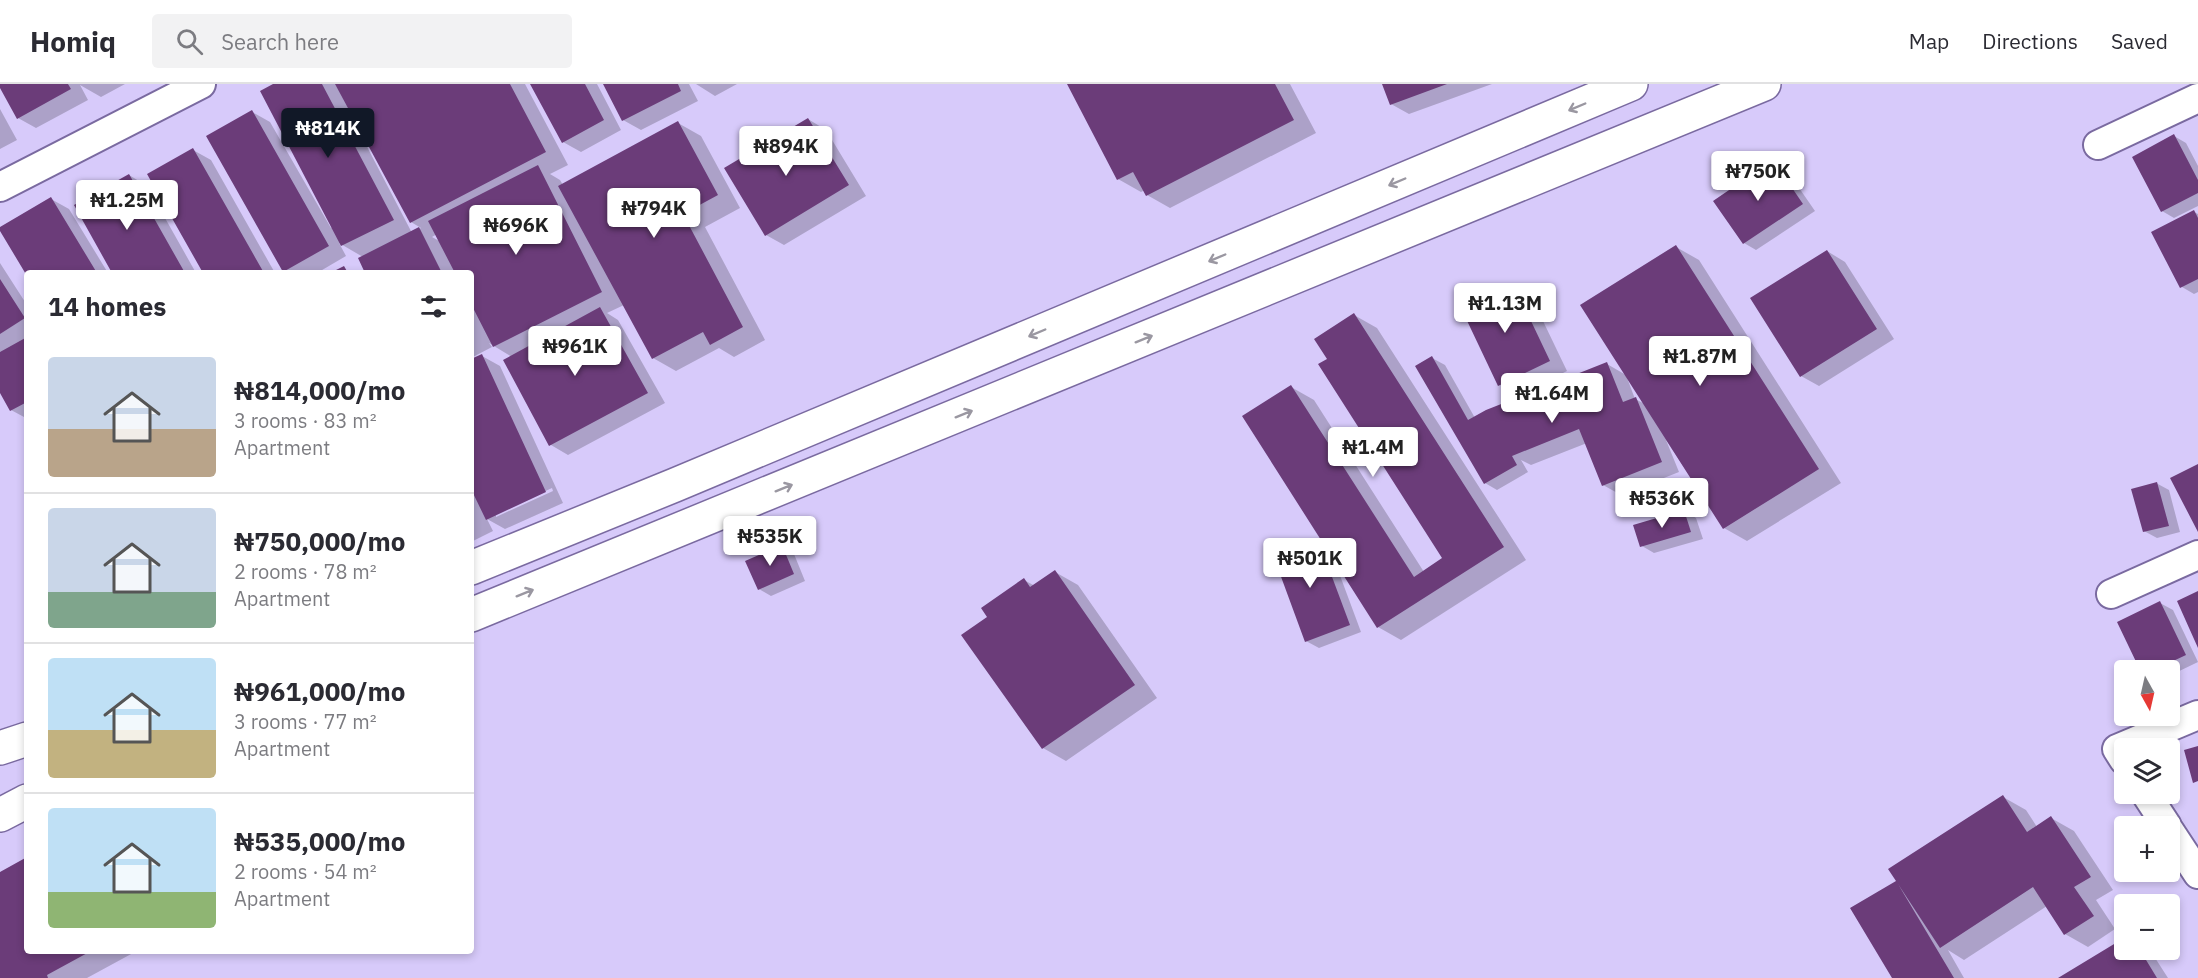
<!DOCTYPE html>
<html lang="en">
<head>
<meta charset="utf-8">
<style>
  body { margin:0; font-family:"IBM Plex Sans",sans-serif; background:#f2f2f3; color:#2b2b33; height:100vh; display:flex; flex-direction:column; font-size:22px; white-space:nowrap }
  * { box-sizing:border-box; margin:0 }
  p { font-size:20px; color:#7c7c81 }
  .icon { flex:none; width:33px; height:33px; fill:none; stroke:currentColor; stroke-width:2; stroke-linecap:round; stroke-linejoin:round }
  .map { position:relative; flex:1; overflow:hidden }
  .sheet { position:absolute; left:24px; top:186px; width:450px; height:684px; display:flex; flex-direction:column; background:#fff; border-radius:6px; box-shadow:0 3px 9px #0003 }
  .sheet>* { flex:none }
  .needle { width:39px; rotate:172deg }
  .tools { position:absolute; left:2114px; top:576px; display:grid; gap:12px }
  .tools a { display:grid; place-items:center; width:66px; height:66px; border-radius:6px; background:#fff; box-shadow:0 3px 9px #0003; font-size:30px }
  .price { position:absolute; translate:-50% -51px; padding:0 14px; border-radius:6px; background:#fff; color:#222; font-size:20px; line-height:39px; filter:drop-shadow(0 2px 3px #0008) }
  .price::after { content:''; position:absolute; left:50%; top:36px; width:18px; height:14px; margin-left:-9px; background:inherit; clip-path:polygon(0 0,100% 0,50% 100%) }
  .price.active { background:#111827; color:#fff }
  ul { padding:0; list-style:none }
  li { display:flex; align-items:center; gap:18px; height:150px; padding:0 24px }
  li+li { border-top:2px solid #e1e1e2 }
  li span { display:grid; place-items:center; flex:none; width:168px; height:120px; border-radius:6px; color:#555 }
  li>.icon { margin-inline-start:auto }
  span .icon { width:72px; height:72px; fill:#fffc; stroke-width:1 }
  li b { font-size:26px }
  h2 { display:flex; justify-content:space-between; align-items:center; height:72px; padding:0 24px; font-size:26px }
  header { display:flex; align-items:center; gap:36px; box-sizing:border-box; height:84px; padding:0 30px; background:#fff; border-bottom:2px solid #e1e1e2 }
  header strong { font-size:28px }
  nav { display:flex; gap:33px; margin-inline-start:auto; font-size:21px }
  .search { width:420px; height:54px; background:#f2f2f3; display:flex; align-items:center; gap:15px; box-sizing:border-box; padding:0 21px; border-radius:6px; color:#7c7c81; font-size:22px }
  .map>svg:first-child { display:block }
  .shadow { fill:#0003; fill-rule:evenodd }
  .building { fill:#6b3c79 }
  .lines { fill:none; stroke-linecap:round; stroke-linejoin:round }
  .street-casing { stroke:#7a6aa0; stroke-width:32 }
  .secondary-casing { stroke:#7a6aa0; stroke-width:36 }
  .street { stroke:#fff; stroke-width:28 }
  .secondary { stroke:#fff; stroke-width:33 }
  .oneway { stroke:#9a97a1 }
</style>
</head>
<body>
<header>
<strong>Homiq</strong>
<div class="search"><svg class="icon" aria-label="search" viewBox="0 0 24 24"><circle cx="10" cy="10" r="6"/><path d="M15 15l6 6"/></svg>Search here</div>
<nav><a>Map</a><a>Directions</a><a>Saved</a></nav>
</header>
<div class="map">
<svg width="2198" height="894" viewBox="0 0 2198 894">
  <rect width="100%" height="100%" fill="#d7cafa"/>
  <path class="shadow" d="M 0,0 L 125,0 L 101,13 L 80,1 L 88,16 L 36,44 L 18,34 Z
    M 276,0 L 525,0 L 568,81 L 550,90 L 560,96 L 563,101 L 678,39 L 701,52 L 740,124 L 705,143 L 765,256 L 734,273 L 719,264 L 676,287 L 653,274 L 624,221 L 607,229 L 618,236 L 665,319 L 568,371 L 551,361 L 512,273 L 489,259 L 492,263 L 471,274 L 471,189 L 367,189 L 363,173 L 339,159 L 346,172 L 317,189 L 288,189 L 284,187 L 252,28 L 270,38 L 331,144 L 333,143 ZM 352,28 L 411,138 L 421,144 L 412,149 L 350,30 ZM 437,150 L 441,158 L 432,153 Z
    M 532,0 L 597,0 L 621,46 L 581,68 L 563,58 Z
    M 604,0 L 689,0 L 698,17 L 641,46 L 623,36 Z
    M 696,0 L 737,0 L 715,12 Z
    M 1069,0 L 1290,0 L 1316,49 L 1170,124 L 1147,111 L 1145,106 L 1141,108 L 1118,95 Z
    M 1384,0 L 1492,0 L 1409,30 L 1391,20 Z
    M 0,25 L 17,56 L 0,65 Z
    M 808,35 L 826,46 L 866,112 L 784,161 L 766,151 Z
    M 2174,52 L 2186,59 L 2198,82 L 2198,122 L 2174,134 L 2162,127 Z
    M 193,66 L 211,76 L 275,189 L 205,189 Z
    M 1773,78 L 1786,85 L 1815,127 L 1756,166 L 1744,159 Z
    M 129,91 L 147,102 L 196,189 L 114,189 Z
    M 51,115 L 69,125 L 108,189 L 27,190 L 0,145 Z
    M 2194,128 L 2198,130 L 2198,208 L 2194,210 L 2182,203 Z
    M 1676,163 L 1699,176 L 1841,399 L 1747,457 L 1724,444 L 1666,356 L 1679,388 L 1621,411 L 1603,401 L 1587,359 L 1531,381 L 1521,376 L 1528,388 L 1497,406 L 1485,399 L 1432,274 L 1445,281 L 1475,334 L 1607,280 L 1626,291 L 1635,315 L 1645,320 Z
    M 1827,167 L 1845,178 L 1894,255 L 1819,302 L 1801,292 Z
    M 0,179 L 27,221 L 27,331 L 24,333 L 11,326 L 0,306 Z
    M 1513,201 L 1531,212 L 1567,287 L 1518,311 L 1500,301 Z
    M 1354,231 L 1377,244 L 1526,476 L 1401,556 L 1378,543 L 1335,478 L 1361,548 L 1319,564 L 1306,557 L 1286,455 L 1298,462 L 1299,467 L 1319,460 L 1329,466 L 1291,303 L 1314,316 L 1424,488 L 1444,475 L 1329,275 Z
    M 482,272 L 500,282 L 563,419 L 505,445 L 487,435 L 493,447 L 471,458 L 471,277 ZM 552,404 L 553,407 L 496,433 L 496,430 Z
    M 2156,399 L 2169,406 L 2180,448 L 2157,454 L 2144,447 Z
    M 1684,427 L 1696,434 L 1703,455 L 1654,469 L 1642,462 Z
    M 782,463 L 794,470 L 805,497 L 771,512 L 759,505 Z
    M 1055,488 L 1078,501 L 1157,614 L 1066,677 L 1043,664 L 990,534 L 1024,496 L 1035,502 Z
    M 2160,519 L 2173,526 L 2198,578 L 2169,592 L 2169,586 L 2142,586 L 2119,539 Z
    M 2003,713 L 2026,726 L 2037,743 L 2051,734 L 2074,747 L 2113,806 L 2096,816 L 2115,845 L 2088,863 L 2065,850 L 2047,822 L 1964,876 L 1948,866 L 1964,894 L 1894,894 L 1895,799 L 1901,802 Z
    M 27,775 L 27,867 L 131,867 L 133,869 L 87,894 L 0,894 L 0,790 Z
    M 2124,856 L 2124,866 L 2150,866 L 2168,894 L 2061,894 Z"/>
  <path class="building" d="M 0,0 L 68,0 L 71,5 L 17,35 L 0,4 Z
    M 273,0 L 322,0 L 394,136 L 341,162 L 260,7 Z
    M 335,0 L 510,0 L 546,68 L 410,139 Z
    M 530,0 L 585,0 L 604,36 L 562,59 Z
    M 603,0 L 678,0 L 681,7 L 622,37 Z
    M 1067,0 L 1275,0 L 1294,36 L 1146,112 L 1133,88 L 1117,96 Z
    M 1382,0 L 1447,0 L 1390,21 Z
    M 252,26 L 329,162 L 283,188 L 206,52 Z
    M 808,34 L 849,101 L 765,152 L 724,84 Z
    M 678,37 L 718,111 L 683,130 L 743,243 L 710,261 L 703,248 L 652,275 L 558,102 Z
    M 2174,50 L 2198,96 L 2198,109 L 2161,128 L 2132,73 Z
    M 193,64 L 264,189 L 203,189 L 147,90 Z
    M 1773,76 L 1803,120 L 1743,160 L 1713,117 Z
    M 538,81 L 602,208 L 493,263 L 471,220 L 471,189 L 455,189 L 428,137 Z
    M 129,90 L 185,189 L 112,189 L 74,121 Z
    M 51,113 L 97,189 L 27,189 L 27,192 L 0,147 L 0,143 Z
    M 2194,126 L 2198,134 L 2198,195 L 2180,204 L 2151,148 Z
    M 419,143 L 442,189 L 365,189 L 358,174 Z
    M 1676,161 L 1819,385 L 1723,445 L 1580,221 Z
    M 1827,166 L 1877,245 L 1800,293 L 1750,214 Z
    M 344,182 L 348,189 L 330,189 Z
    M 0,195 L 25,234 L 0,250 Z
    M 1513,199 L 1550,277 L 1498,302 L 1461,224 Z
    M 600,223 L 648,309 L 549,362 L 503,276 Z
    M 1354,229 L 1504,463 L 1377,544 L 1242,332 L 1291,301 L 1414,493 L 1442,474 L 1318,280 L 1327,275 L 1314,255 Z
    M 27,253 L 27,318 L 10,327 L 0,309 L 0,268 Z
    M 482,270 L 546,408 L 486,436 L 471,405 L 471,275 Z
    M 1432,272 L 1468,336 L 1486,326 L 1607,278 L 1623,318 L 1636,313 L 1662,378 L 1602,402 L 1579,345 L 1512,372 L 1517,381 L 1484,400 L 1415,282 Z
    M 2198,380 L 2198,448 L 2170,394 Z
    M 2157,398 L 2169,442 L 2143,448 L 2131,405 Z
    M 1684,426 L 1691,448 L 1640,463 L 1633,441 Z
    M 1286,454 L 1291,469 L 1319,458 L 1350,541 L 1305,558 L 1269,460 Z
    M 782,461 L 794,490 L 758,506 L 745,477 Z
    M 1055,486 L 1135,601 L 1042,665 L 961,551 L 987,533 L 981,524 L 1024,494 L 1030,503 Z
    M 2198,507 L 2198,564 L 2177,517 Z
    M 2160,517 L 2186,571 L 2154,586 L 2140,586 L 2117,538 Z
    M 2198,662 L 2198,697 L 2193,699 L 2184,666 Z
    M 2003,711 L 2027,748 L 2051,732 L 2091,793 L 2074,803 L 2094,832 L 2064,851 L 2033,803 L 1940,864 L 1898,800 L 1954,894 L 1892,894 L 1850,824 L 1896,797 L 1888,785 Z
    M 27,773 L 27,867 L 91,867 L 47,891 L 48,894 L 0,894 L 0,788 Z
    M 2124,854 L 2124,866 L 2140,866 L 2157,894 L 2058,894 Z"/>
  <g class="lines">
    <defs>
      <path id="street" d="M 2098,61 L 2198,14
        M 0,103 L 201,0
        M 2111,510 L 2198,471
        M 2124,676 L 2117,665 L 2198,631
        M 2146,710 L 2167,742
        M 2169,746 L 2198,790"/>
      <path id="secondary" d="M 471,484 L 675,401 L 1631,0
        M 471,531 L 1764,0
        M 0,664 L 27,655
        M 0,731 L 27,717"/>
    </defs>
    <use href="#street" class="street-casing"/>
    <use href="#secondary" class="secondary-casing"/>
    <use href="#street" class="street"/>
    <use href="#secondary" class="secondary"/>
  </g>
  <defs><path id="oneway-shaft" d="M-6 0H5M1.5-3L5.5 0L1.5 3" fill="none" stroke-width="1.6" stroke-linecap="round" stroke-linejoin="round" transform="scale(1.5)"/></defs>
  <g class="oneway">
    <use href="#oneway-shaft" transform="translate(1577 23) rotate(157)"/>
    <use href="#oneway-shaft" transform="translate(1397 98) rotate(157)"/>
    <use href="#oneway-shaft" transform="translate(1217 174) rotate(157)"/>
    <use href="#oneway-shaft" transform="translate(1037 249) rotate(157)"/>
    <use href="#oneway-shaft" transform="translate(1144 255) rotate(-22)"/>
    <use href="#oneway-shaft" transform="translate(964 330) rotate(-22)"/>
    <use href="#oneway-shaft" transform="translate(784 404) rotate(-22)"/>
    <use href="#oneway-shaft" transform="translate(525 509) rotate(-22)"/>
  </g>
</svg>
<div class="tools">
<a><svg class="needle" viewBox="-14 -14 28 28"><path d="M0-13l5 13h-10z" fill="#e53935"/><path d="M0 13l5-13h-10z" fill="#7c7c81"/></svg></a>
<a><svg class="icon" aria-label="layers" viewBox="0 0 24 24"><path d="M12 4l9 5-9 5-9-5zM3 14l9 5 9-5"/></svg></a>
<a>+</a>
<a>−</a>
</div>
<b class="price active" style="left:328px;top:75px">₦814K</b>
<b class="price" style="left:786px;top:93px">₦894K</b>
<b class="price" style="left:1758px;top:118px">₦750K</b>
<b class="price" style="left:127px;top:147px">₦1.25M</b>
<b class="price" style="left:654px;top:155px">₦794K</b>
<b class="price" style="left:516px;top:172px">₦696K</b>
<b class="price" style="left:1505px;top:250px">₦1.13M</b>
<b class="price" style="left:575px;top:293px">₦961K</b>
<b class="price" style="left:1700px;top:303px">₦1.87M</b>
<b class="price" style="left:1552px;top:340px">₦1.64M</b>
<b class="price" style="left:1373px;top:394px">₦1.4M</b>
<b class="price" style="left:1662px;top:445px">₦536K</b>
<b class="price" style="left:770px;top:483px">₦535K</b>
<b class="price" style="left:1310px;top:505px">₦501K</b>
<section class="sheet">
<h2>14 homes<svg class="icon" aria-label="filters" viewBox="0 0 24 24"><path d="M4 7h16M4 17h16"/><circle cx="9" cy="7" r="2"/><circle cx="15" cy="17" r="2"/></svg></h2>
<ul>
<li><span style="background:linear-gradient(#c9d6e8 60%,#b9a48a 0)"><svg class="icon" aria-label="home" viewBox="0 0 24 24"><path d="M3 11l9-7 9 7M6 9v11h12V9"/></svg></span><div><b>₦814,000/mo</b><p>3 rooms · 83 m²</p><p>Apartment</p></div></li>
<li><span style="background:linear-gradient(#c9d6e8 70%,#7fa58c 0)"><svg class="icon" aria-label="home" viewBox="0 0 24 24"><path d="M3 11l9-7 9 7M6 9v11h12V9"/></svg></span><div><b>₦750,000/mo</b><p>2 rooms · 78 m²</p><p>Apartment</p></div></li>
<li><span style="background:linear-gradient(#bfe0f5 60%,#c2b280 0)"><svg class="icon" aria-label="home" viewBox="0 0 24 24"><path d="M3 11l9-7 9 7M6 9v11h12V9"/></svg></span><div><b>₦961,000/mo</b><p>3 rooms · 77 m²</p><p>Apartment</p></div></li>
<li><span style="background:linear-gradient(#bfe0f5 70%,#8fb573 0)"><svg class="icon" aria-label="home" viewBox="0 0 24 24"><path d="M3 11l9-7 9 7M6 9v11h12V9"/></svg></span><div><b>₦535,000/mo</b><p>2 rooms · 54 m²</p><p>Apartment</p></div></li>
</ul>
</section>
</div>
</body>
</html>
